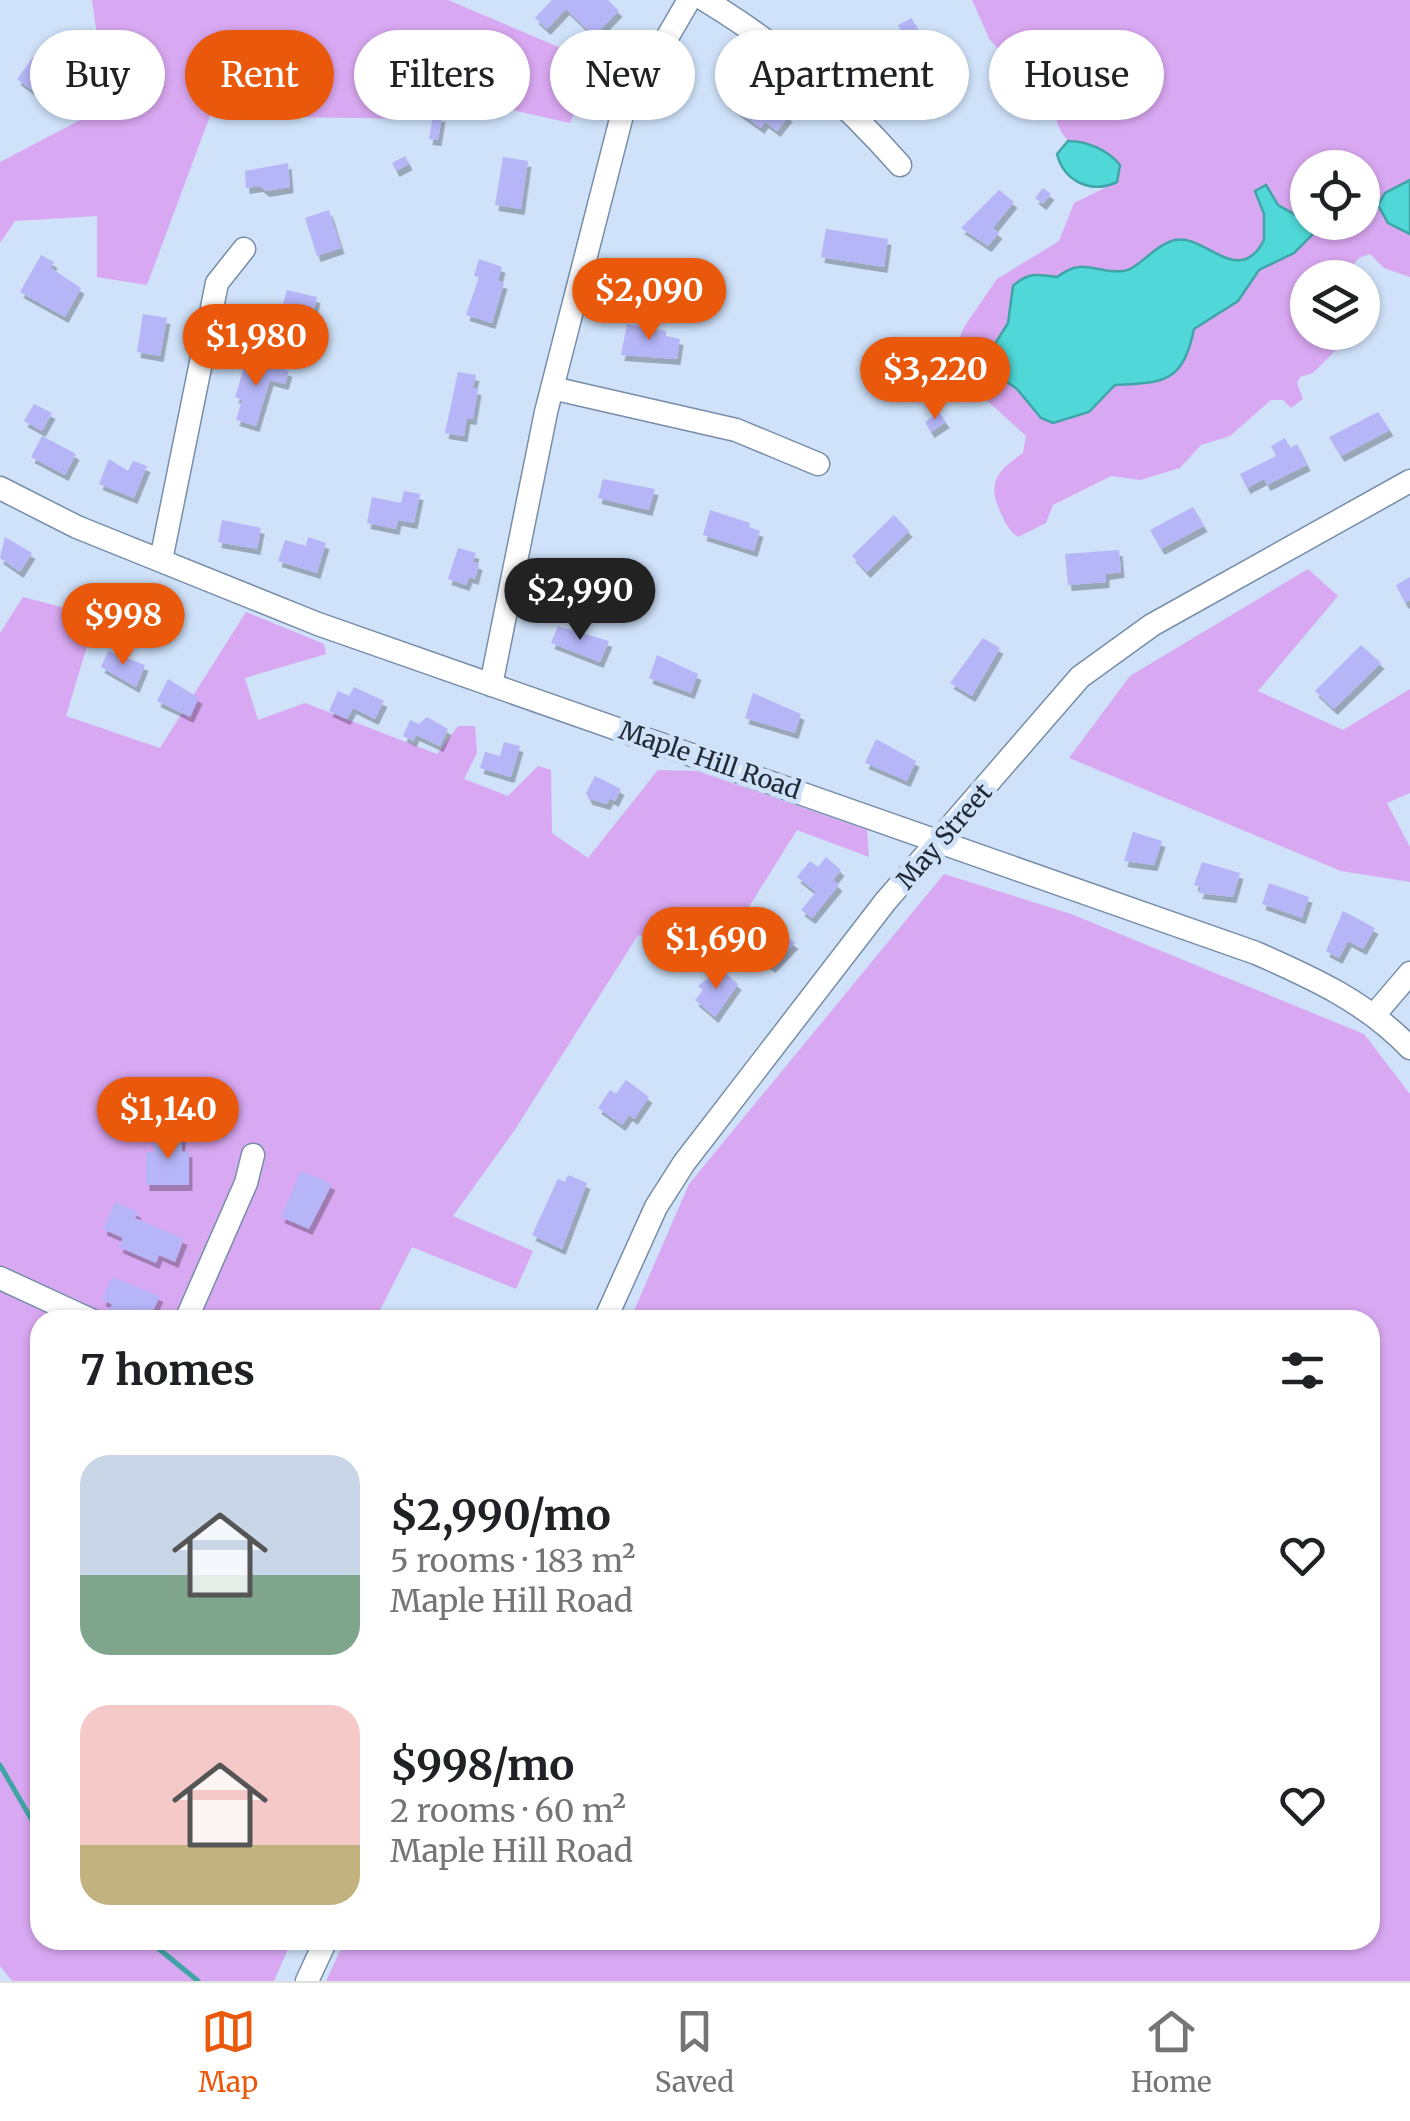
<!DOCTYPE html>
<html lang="en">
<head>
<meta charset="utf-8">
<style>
  body { margin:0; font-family:Merriweather,serif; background:#f6f6f6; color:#202124; height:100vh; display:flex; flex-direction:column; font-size:38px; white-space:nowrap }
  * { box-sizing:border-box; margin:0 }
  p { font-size:32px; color:#757577 }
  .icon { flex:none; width:55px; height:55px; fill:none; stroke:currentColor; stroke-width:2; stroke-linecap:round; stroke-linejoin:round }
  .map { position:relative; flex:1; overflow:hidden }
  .side { position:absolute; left:30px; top:1310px; width:1350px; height:640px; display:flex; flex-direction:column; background:#fff; border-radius:30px; box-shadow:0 2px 8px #0004 }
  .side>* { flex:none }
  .top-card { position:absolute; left:30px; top:30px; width:1350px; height:90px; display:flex; gap:20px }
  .tools { position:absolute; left:1290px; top:150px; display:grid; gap:20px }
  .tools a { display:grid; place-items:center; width:90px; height:90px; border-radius:50%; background:#fff; box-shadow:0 2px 8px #0004; font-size:50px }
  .price { position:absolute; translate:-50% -85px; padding:0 22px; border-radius:35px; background:#ea580c; color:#fff; font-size:32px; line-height:65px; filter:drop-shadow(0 2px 5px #0008) }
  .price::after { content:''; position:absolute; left:50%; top:60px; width:30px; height:22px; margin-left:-15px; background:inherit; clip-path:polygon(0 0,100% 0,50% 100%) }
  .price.on { background:#222; color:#fff }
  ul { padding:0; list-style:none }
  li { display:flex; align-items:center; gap:30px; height:250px; padding:0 50px }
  li span { display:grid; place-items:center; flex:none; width:280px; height:200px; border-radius:30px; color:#555 }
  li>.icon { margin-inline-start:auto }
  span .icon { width:120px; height:120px; fill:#fffc; stroke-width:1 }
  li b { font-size:42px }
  h2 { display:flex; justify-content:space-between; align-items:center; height:120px; padding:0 50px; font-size:42px }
  .tag { padding:0 35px; border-radius:45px; background:#fff; box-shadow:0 2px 8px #0004; font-size:35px; line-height:90px }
  .tag.on { background:#ea580c; color:#fff }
  .dock { display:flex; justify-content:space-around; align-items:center; height:140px; border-top:2px solid #e0e0e0; background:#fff; font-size:28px; color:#757577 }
  .dock a { display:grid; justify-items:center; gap:5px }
  .dock .on { color:#ea580c }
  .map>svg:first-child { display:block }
  .green { fill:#d9a8f2; fill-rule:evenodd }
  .water { fill:#4fd8d7; stroke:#41a4a6; stroke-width:2.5 }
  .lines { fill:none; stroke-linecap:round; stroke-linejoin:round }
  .stream { stroke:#41a4a6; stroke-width:5 }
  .building { fill:#b5b5f7; filter:url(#shadow) }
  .minor-casing { stroke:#778da8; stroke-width:25 }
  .minor { stroke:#fff; stroke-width:22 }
  .labels { text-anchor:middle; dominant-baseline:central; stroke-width:10; stroke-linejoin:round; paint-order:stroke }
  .street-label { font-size:25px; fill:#212a35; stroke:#cfe2fa }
</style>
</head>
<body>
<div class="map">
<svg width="1410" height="1981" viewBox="0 0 1410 1981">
  <defs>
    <filter id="shadow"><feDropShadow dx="3.5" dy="6" stdDeviation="0" flood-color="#0004"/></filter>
  </defs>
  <rect width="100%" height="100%" fill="#cfe2fa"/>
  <path class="green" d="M 92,0 L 448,0 L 594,62 L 570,123 L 432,92 L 422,119 L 210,116 L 147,285 L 97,277 L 97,216 L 15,221 L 0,243 L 0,162 L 107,106 Z
    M 972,0 L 1410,0 L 1410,277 L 1384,268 L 1370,254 L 1359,258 L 1342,277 L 1308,278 L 1308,332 L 1341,333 L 1341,345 L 1313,373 L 1300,377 L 1297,383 L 1303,399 L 1291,408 L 1283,400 L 1271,400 L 1230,436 L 1201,445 L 1180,468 L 1140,480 L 1111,476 L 1053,505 L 1046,523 L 1018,537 C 1008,530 1005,522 1000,511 C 986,482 999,470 1023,453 L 1026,436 L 982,396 L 955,387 L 949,363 L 964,327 L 997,279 L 1059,241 L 1074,203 L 1117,182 L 1101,150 L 1068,141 L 1061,132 L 1048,99 L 990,40 ZM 1308,168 L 1362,168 L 1362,222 L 1308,222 Z
    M 1308,569 L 1338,596 L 1258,691 L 1343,730 L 1410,689 L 1410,793 L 1387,803 L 1410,847 L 1410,882 L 1341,871 L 1069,758 L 1130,676 Z
    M 23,597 L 96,616 L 66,716 L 160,748 L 246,612 L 324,644 L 326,654 L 245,678 L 258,720 L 305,703 L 437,754 L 458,726 L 475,726 L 477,753 L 464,779 L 508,796 L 538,766 L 551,770 L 552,833 L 588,858 L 658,770 L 697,771 L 867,830 L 869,857 L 797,830 L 720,953 L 638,935 L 514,1131 L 453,1216 L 533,1251 L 516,1289 L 412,1247 L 375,1320 L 40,1320 L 40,1940 L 292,1940 L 274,1981 L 12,1981 L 0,1966 L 0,633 Z
    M 944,874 L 1071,914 L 1364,1034 L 1410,1094 L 1410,1981 L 326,1981 L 345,1940 L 1370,1940 L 1370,1320 L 630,1320 L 689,1184 Z"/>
  <path class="water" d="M 1068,141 C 1087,141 1108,150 1120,165 L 1117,182 C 1092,194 1064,182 1057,154 Z
    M 1410,180 L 1410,234 L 1388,223 L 1378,205 L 1385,193 Z
    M 1266,185 L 1278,205 L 1310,223 L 1312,235 L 1294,253 L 1259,270 L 1238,301 L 1194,329 C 1183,382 1165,383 1115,385 L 1089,412 L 1053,423 L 1041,418 L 1017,389 L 986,367 L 988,355 L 1008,323 L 1013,286 C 1028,272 1037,274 1057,277 C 1085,256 1094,274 1123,271 C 1139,269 1154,245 1175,240 C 1204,233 1239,289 1264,240 L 1264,214 L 1255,191 Z"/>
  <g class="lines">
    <path class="stream" d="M 0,1765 L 40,1834
      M 148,1940 L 198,1981"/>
  </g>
  <path class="building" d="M 552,0 L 608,0 L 619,11 L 594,36 L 566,9 L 547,29 L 535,18 Z
    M 912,18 L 937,77 L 921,83 L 898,41 L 904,39 L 898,25 Z
    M 39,49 L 58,63 L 50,73 L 54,76 L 36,93 L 17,79 Z
    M 741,81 L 755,91 L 760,85 L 780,101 L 776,106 L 789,116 L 777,131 L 765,122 L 761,128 L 725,102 Z
    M 433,115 L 442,116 L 438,140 L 429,139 Z
    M 405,156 L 409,164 L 396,171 L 392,163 Z
    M 503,157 L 528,161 L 521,209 L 495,205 Z
    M 288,163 L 290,187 L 266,191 L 260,186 L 246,188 L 245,171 Z
    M 1043,188 L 1051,194 L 1043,204 L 1035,198 Z
    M 999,190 L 1014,202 L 993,228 L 999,233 L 988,246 L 961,228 Z
    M 329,210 L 341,248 L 317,256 L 305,218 Z
    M 826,229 L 888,239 L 884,267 L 821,257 Z
    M 41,255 L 54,262 L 51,268 L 81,288 L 65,317 L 20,292 Z
    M 479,259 L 502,267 L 498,281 L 504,283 L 492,323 L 466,315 L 479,277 L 474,276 Z
    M 287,290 L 317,297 L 307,339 L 275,332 Z
    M 143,314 L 167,318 L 160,356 L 137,352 Z
    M 627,324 L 666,331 L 666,336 L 680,339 L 677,359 L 621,355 Z
    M 247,358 L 289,371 L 285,384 L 270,380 L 256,426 L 236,420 L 242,400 L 235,397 Z
    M 458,372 L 476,375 L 473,388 L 478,389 L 473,419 L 467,418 L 464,436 L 445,433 Z
    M 34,404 L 52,413 L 42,431 L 24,421 Z
    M 939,412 L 946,422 L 931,432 L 925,422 Z
    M 1378,412 L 1390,430 L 1341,456 L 1329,437 Z
    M 42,436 L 76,454 L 65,475 L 31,457 Z
    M 1285,438 L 1290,448 L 1297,444 L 1307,465 L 1267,485 L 1264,479 L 1247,488 L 1240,474 L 1276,456 L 1271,446 Z
    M 109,459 L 128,471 L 133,461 L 147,466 L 134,498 L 99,484 Z
    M 603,479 L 655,489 L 649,510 L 598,498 Z
    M 404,491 L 420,494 L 414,523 L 398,520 L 396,529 L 367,523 L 372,497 L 401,503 Z
    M 1193,507 L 1204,526 L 1161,549 L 1150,530 Z
    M 710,510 L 750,523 L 749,527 L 760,531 L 754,551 L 703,535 Z
    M 894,515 L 909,531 L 867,572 L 852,556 Z
    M 222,520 L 261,528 L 257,549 L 218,542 Z
    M 5,537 L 32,553 L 20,572 L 0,558 Z
    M 308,537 L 326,543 L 317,573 L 278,561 L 285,540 L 306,546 Z
    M 458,548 L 476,553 L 473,562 L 479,564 L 475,579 L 469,577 L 466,585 L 448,579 Z
    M 1119,550 L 1121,572 L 1106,574 L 1106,582 L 1068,585 L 1065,554 Z
    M 1410,577 L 1410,600 L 1405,603 L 1396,585 Z
    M 558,626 L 609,641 L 600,662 L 551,643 Z
    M 983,638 L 1000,648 L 972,696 L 950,683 Z
    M 1361,645 L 1381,663 L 1334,709 L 1315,691 Z
    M 108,651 L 145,665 L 136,687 L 101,667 Z
    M 657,655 L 698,674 L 691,693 L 649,678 Z
    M 168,679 L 199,698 L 190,717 L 157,701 Z
    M 354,687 L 384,701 L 375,719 L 353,708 L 347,719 L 329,711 L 338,691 L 349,696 Z
    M 753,693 L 801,714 L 795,733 L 745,718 Z
    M 427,717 L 448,729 L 440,746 L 416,735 L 413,741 L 403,736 L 410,720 L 419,724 Z
    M 876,739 L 916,761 L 907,781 L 865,763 Z
    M 504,742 L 520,746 L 511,777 L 480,768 L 485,752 L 500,756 Z
    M 595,776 L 621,789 L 615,801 L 610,798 L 607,804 L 589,799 L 586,793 Z
    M 1133,832 L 1162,841 L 1154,865 L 1124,861 Z
    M 826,857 L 841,870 L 833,880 L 839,885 L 812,918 L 801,910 L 816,892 L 797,877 L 810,861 L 818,867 Z
    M 1202,862 L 1240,873 L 1233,897 L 1199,893 L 1201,887 L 1194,885 Z
    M 1269,883 L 1309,897 L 1302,918 L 1262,904 Z
    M 1343,911 L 1375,928 L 1363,949 L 1348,941 L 1339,958 L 1326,951 Z
    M 773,927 L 795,943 L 772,967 L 756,956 Z
    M 720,969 L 738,984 L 715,1017 L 695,1000 L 703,990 L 698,986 Z
    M 626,1080 L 649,1097 L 634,1119 L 629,1115 L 622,1125 L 598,1108 L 610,1090 L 616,1094 Z
    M 182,1135 L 182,1152 L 189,1151 L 189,1185 L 146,1185 L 146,1152 L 154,1152 L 154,1136 Z
    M 301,1171 L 332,1184 L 309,1229 L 281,1217 Z
    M 568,1175 L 587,1183 L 562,1249 L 532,1235 L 558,1179 L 565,1182 Z
    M 115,1202 L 138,1212 L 135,1218 L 184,1239 L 175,1262 L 159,1255 L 156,1263 L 119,1247 L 123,1238 L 103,1229 Z
    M 112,1277 L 160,1296 L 150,1317 L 126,1320 L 108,1313 L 112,1304 L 102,1300 Z"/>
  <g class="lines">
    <defs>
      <path id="minor" d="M 705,0 C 781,46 841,98 900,165
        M 552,388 L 736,430 L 818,464
        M 0,488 L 77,527 L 318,624 L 1256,953 C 1313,978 1366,1002 1410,1048
        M 161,560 L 217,283 L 244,249
        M 491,685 L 546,412 L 622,115 L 689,0
        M 1375,1014 L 1410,973
        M 0,1278 L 91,1320
        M 186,1320 L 246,1183 L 253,1155
        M 605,1320 L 656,1207 L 684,1163 L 885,902 L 1080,677 L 1152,625 L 1410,481
        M 307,1981 L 326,1940"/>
    </defs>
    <use href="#minor" class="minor-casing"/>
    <use href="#minor" class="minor"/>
  </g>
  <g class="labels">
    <g class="street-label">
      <text transform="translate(710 760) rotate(19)">Maple Hill Road</text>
      <text transform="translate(944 836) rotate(-49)">May Street</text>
    </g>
  </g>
</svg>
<div class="tools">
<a><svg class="icon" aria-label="locate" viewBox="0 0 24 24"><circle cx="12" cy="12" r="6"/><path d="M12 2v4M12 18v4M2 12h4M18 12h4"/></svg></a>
<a><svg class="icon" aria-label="layers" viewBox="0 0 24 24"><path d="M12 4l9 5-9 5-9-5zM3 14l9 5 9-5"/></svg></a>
</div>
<b class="price" style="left:649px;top:343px">$2,090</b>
<b class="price" style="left:256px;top:389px">$1,980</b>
<b class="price" style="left:935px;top:422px">$3,220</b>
<b class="price on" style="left:580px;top:643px">$2,990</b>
<b class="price" style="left:123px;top:668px">$998</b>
<b class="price" style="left:716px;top:992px">$1,690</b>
<b class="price" style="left:168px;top:1162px">$1,140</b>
<div class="top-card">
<a class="tag">Buy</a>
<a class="tag on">Rent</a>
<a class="tag">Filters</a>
<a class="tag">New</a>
<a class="tag">Apartment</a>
<a class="tag">House</a>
</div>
<section class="side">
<h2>7 homes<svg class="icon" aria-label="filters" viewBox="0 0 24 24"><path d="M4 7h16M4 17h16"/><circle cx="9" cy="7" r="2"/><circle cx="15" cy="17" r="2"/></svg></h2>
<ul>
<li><span style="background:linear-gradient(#c9d6e8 60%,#7fa58c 0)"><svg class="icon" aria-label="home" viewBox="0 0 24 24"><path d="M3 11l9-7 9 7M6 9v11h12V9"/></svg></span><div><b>$2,990/mo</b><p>5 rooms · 183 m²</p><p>Maple Hill Road</p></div><svg class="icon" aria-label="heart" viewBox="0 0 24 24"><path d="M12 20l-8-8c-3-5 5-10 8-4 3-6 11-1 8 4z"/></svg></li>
<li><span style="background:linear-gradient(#f6c9c9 70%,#c2b280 0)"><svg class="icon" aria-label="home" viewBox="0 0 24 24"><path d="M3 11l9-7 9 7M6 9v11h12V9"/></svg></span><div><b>$998/mo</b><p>2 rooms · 60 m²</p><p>Maple Hill Road</p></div><svg class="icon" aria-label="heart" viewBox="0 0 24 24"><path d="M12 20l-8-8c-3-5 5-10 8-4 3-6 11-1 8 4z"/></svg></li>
</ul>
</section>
</div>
<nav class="dock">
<a class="on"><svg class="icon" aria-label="map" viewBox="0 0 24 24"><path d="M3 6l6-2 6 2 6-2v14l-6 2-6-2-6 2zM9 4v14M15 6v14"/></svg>Map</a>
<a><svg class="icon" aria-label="saved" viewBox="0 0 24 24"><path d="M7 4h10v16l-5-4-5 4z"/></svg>Saved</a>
<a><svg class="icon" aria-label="home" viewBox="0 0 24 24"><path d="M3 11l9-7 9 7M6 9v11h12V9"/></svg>Home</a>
</nav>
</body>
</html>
